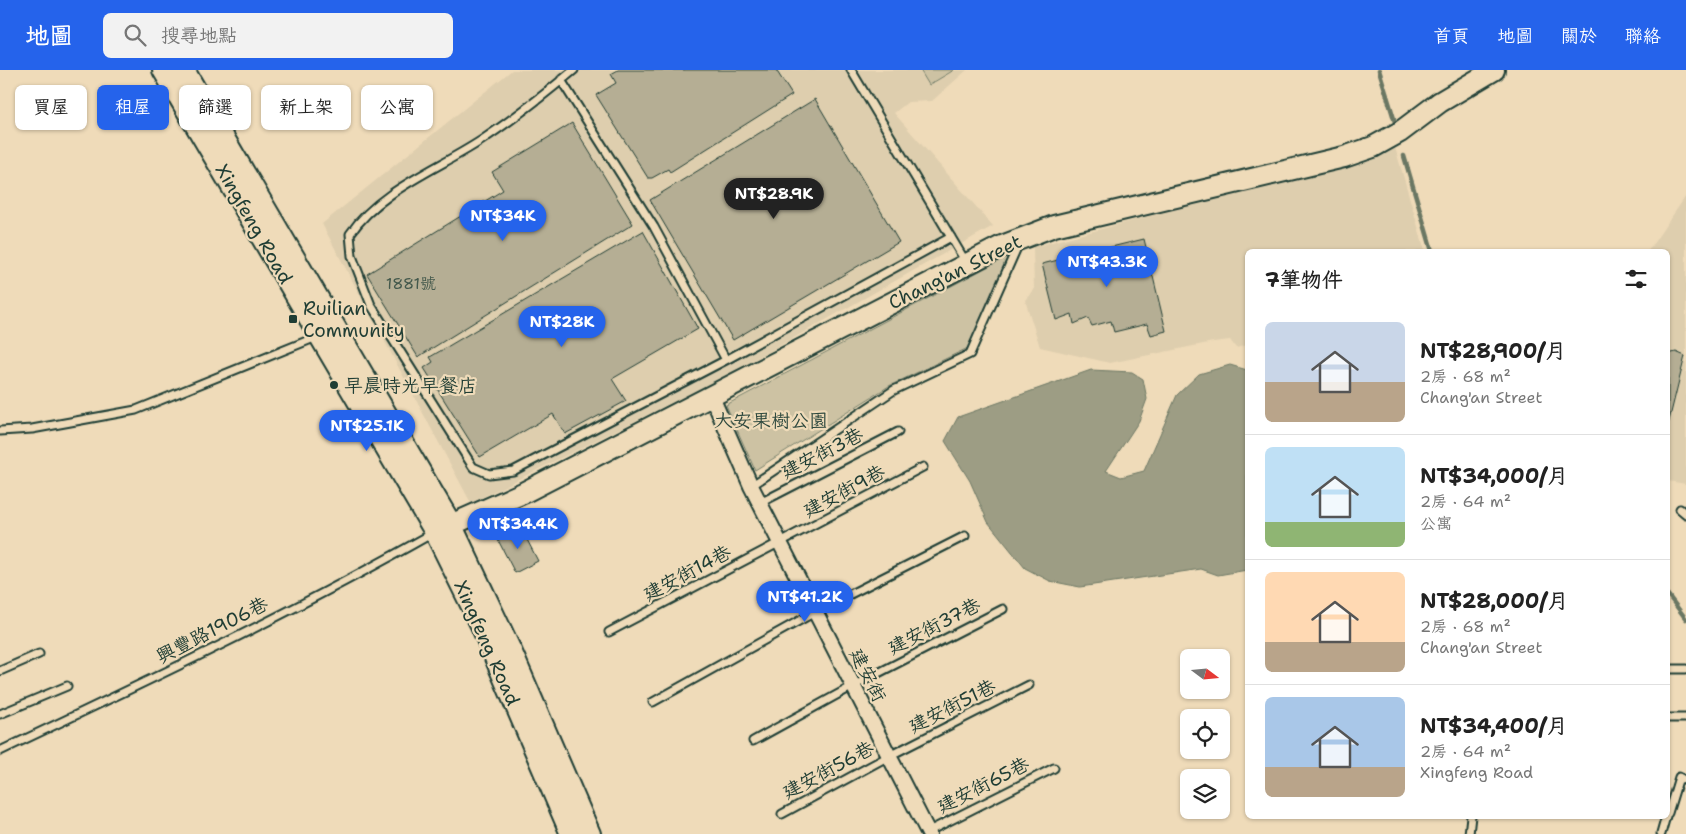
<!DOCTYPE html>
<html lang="zh-TW">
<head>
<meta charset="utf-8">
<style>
  body { margin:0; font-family:"Shantell Sans","LXGW WenKai TC",sans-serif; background:#f2f2f2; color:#222; height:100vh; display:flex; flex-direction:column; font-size:19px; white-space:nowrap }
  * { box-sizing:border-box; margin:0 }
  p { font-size:16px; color:#767676 }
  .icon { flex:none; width:28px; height:28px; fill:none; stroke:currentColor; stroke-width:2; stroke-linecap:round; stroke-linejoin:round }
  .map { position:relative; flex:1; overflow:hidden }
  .drawer { position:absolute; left:1245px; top:179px; width:425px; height:570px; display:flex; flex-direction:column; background:#fff; border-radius:8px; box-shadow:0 1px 4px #0004 }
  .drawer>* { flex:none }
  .guide { position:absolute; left:15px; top:15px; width:475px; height:45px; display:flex; gap:10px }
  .needle { width:32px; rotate:106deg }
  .tools { position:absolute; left:1180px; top:579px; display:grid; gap:10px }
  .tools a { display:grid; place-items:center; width:50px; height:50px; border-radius:8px; background:#fff; box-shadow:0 1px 4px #0004; font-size:25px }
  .price { position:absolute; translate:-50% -42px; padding:0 11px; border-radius:18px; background:#2563eb; color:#fff; font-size:16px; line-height:32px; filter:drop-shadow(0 1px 2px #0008) }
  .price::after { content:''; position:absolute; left:50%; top:30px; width:15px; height:11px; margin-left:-8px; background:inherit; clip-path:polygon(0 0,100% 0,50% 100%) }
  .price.on { background:#222; color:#fff }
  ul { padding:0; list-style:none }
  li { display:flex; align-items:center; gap:15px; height:125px; padding:0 20px }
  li+li { border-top:1px solid #e0e0e0 }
  li span { display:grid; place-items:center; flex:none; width:140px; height:100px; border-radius:8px; color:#555 }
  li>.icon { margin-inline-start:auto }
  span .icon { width:60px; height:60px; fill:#fffc; stroke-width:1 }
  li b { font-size:21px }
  h2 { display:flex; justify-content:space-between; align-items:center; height:60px; padding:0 20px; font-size:21px }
  .chip { padding:0 18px; border-radius:8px; background:#fff; box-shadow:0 1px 4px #0004; font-size:18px; line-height:45px }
  .chip.on { background:#2563eb; color:#fff }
  header { display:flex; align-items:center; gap:30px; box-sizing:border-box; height:70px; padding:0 25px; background:#2563eb; color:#fff }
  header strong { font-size:24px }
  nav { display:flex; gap:28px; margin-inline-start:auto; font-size:18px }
  .search { width:350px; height:45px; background:#f2f2f2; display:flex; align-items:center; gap:12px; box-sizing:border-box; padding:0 18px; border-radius:8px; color:#767676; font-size:19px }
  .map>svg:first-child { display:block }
  .built { fill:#deceae }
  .green { fill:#cdc2a3; stroke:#76806c }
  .water { fill:#9d9d84; stroke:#6b7764 }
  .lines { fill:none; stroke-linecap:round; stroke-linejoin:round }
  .stream { stroke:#6b7764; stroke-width:4.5 }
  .building { fill:#b5ae94; stroke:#1f3d34 }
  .lane-casing { stroke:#1f3d34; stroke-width:11 }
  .street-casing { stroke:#1f3d34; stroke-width:18 }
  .secondary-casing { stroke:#1f3d34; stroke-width:24 }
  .lane { stroke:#efdbb9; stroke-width:7 }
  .street { stroke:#efdbb9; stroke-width:14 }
  .secondary { stroke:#efdbb9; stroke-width:20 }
  .poi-dot { fill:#1f3d34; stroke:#efdbb9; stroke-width:2 }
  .labels { text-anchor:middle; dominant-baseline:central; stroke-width:4.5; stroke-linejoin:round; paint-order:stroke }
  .number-label { font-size:16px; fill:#44594c }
  .street-label { font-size:19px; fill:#1f3d34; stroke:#efdbb9 }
  .poi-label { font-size:19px; fill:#1f3d34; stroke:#efdbb9; text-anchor:start }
  .park-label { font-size:19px; fill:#304a3f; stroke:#efdbb9 }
</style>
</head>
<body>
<header>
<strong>地圖</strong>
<div class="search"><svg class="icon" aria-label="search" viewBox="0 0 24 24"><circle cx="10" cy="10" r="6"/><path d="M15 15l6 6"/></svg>搜尋地點</div>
<nav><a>首頁</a><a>地圖</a><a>關於</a><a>聯絡</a></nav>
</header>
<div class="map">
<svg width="1686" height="764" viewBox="0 0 1686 764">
  <rect width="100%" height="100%" fill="#efdbb9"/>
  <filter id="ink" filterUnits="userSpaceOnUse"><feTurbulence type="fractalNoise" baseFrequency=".02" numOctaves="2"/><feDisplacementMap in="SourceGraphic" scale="10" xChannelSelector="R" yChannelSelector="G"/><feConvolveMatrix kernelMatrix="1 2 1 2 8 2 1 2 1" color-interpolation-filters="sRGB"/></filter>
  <g filter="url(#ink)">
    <path class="built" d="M 512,0 L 967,0 L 932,31 L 908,32 L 894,43 L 993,156 L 731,303 L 471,433 L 322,154 Z
      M 1394,74 L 1425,181 L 1248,181 L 1247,275 L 1236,278 L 1230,270 L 1213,272 L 1110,293 L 1040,277 L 1025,230 L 1034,220 L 1033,177 L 1359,91 Z
      M 1686,126 L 1686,414 L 1668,411 L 1668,181 L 1648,181 Z"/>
    <path class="green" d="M 920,0 L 954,0 L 929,15 Z
      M 1010,185 L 970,277 L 889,316 L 755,400 L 726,335 Z"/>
    <path class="water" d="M 1230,295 L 1247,300 L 1247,500 L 1218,505 L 1201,499 L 1080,517 L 1050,511 L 1025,498 L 988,452 L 970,411 L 945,371 L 958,347 L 1091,300 L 1132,302 L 1143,309 L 1147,329 L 1139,351 L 1106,401 L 1121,407 L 1144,401 L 1177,325 L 1199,304 Z"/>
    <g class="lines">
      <path class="stream" d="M 1379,0 L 1395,52
        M 1404,86 L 1432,181
        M 1668,525 L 1686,549"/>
    </g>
    <path class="building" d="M 618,0 L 776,0 L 792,25 L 670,102 L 668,99 L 652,108 L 648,108 L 596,25 L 616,13 L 611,4 Z
      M 815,29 L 899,172 L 733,270 L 650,130 Z
      M 572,53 L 633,154 L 418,287 L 367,204 L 503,120 L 492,102 Z
      M 643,161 L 698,259 L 612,309 L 626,331 L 565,364 L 553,344 L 480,387 L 424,298 L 433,292 L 430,287 Z
      M 1144,169 L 1166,261 L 1151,265 L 1147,254 L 1114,262 L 1111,251 L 1092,256 L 1088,248 L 1074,254 L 1072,244 L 1056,250 L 1042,194 Z
      M 1676,282 L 1685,286 L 1668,355 L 1668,284 Z
      M 521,458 L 538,491 L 515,503 L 498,470 Z"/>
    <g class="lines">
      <defs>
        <path id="lane" d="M 574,0 C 545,24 514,49 482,70 C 438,99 380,120 350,164 L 352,186 L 371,235 L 473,397 L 489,404 L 513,401 L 726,290 L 951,167
          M 851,0 L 967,194
          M 561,10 L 654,157 L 726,290
          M 0,361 L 32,359 L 136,340 L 319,266
          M 751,416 L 894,320 L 970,284 L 1019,173
          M 760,433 L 898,362
          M 1680,439 L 1686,444
          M 609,562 L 923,397
          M 1668,599 L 1686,599
          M 0,601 L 39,584
          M 653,632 L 815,542 L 965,466
          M 0,644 L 67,616
          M 1668,648 L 1686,648
          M 753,671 L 853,616 L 1003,539
          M 0,681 C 146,612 292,543 433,463
          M 1668,743 L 1679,707 L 1686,711
          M 782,744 L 889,686 L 1029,615
          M 927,762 L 1054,698
          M 1469,764 L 1471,746
          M 1661,764 L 1666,746"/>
        <path id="street" d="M 712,327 L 751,416 L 929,764"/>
        <path id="secondary" d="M 163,0 L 435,462 L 481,555 L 571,764
          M 184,0 L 451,454 L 512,583 L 590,764
          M 435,462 L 523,423 L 1002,176 L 1054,156 L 1344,87 L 1373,77 L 1400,62 L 1440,32 L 1494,0"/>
      </defs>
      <use href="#lane" class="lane-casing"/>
      <use href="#street" class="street-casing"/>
      <use href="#secondary" class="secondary-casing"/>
      <use href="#lane" class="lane"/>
      <use href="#street" class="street"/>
      <use href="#secondary" class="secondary"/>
    </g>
  </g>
  <g class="poi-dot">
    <rect x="288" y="244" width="10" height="10" rx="2.5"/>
    <circle cx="334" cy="315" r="5"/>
  </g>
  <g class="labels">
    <g class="number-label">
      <text x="411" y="213">1881號</text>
    </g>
    <g class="street-label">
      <text transform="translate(254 154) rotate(60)">Xingfeng Road</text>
      <text transform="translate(955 202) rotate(-26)">Chang'an Street</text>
      <text transform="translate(822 383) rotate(-27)">建安街3巷</text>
      <text transform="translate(844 421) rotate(-28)">建安街9巷</text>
      <text transform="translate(687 503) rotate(-28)">建安街14巷</text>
      <text transform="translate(934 556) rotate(-27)">建安街37巷</text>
      <text transform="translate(212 560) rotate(-27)">興豐路1906巷</text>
      <text transform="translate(487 573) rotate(66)">Xingfeng Road</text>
      <text transform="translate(868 605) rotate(63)">建安街</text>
      <text transform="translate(952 636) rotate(-27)">建安街51巷</text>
      <text transform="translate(828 700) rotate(-28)">建安街56巷</text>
      <text transform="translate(983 715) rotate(-27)">建安街65巷</text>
    </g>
    <g class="poi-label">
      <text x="303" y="238">Ruilian<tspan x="303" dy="22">Community</tspan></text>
      <text x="344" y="315">早晨時光早餐店</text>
    </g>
    <g class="park-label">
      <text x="771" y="350">大安果樹公園</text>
    </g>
  </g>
</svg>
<div class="tools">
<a><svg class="needle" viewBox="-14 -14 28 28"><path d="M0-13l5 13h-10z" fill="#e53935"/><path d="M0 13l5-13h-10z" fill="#767676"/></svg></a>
<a><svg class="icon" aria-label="locate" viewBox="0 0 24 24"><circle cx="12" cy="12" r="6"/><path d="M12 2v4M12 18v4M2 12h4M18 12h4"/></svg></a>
<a><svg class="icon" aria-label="layers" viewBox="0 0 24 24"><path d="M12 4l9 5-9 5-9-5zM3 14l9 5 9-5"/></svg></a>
</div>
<b class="price on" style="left:774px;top:150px">NT$28.9K</b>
<b class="price" style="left:503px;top:172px">NT$34K</b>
<b class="price" style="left:1107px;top:218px">NT$43.3K</b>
<b class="price" style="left:562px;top:278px">NT$28K</b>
<b class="price" style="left:367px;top:382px">NT$25.1K</b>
<b class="price" style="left:518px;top:480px">NT$34.4K</b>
<b class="price" style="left:805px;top:553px">NT$41.2K</b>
<div class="guide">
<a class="chip">買屋</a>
<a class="chip on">租屋</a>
<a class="chip">篩選</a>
<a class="chip">新上架</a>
<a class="chip">公寓</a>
</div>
<section class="drawer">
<h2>7筆物件<svg class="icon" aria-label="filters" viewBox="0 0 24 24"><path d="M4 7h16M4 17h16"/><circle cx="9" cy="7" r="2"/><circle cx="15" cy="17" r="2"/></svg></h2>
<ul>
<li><span style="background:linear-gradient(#c9d6e8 60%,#b9a48a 0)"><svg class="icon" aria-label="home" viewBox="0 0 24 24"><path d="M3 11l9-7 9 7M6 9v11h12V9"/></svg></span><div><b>NT$28,900/月</b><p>2房 · 68 m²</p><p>Chang'an Street</p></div></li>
<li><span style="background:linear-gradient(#bfe0f5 75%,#8fb573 0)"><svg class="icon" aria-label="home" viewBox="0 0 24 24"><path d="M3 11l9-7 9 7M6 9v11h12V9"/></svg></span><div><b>NT$34,000/月</b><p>2房 · 64 m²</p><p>公寓</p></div></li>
<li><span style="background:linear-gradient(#ffd9b3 70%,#b9a48a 0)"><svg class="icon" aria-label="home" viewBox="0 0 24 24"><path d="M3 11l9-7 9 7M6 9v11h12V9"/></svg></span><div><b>NT$28,000/月</b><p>2房 · 68 m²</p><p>Chang'an Street</p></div></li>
<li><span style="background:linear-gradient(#a9c7e8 70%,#b9a48a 0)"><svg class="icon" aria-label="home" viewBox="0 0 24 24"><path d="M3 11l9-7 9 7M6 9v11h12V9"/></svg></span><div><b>NT$34,400/月</b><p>2房 · 64 m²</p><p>Xingfeng Road</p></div></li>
</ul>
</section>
</div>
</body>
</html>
